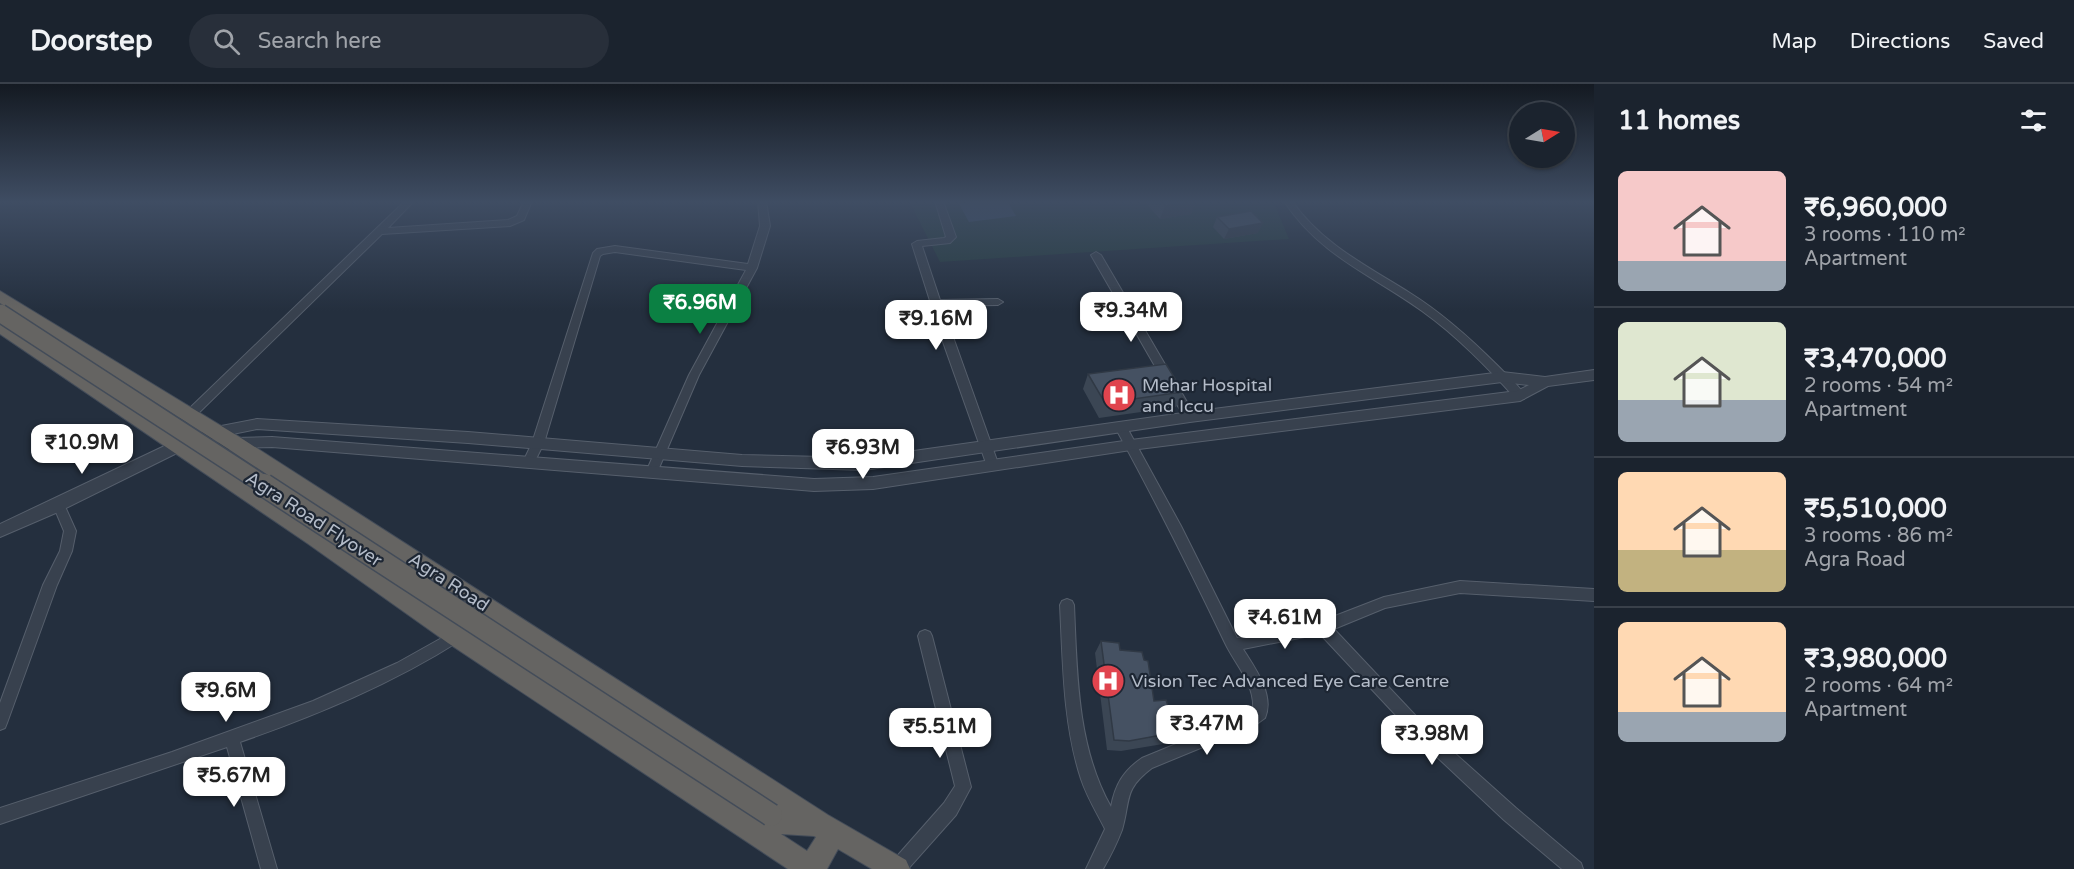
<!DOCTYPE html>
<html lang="en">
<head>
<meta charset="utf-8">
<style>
  body { margin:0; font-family:"Varela Round",sans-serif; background:#282f3a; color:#f1f3f6; height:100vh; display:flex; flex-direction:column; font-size:22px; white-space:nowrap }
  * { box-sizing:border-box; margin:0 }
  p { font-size:20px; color:#a0a4aa }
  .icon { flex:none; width:33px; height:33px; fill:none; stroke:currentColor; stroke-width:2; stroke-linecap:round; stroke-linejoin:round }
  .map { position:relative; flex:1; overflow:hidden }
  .panel { display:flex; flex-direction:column; background:#1b232e; width:480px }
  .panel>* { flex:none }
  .needle { width:39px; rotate:79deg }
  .controls { position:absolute; left:1509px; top:18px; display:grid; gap:12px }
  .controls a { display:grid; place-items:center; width:66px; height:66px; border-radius:50%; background:#1b232e; box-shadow:0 2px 4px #0004,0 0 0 2px #39404a; font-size:30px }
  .price { position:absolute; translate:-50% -51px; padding:0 14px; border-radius:12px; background:#fff; color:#222; font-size:20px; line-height:39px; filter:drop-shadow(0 2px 3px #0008) }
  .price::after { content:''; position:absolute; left:50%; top:36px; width:18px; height:14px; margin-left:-9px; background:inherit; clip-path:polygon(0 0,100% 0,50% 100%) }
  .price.active { background:#0b8043; color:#fff }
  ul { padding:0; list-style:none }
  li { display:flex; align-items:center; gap:18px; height:150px; padding:0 24px }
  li+li { border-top:2px solid #39404a }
  li span { display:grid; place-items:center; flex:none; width:168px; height:120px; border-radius:9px; color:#555 }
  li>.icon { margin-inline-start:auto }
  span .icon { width:72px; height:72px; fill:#fffc; stroke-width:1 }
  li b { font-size:26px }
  h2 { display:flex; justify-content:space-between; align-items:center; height:72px; padding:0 24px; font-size:26px }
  header { display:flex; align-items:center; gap:36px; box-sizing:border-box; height:84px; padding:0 30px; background:#1b232e; border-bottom:2px solid #39404a }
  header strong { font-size:28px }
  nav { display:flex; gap:33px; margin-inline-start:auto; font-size:21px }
  .search { width:420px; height:54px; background:#282f3a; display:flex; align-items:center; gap:15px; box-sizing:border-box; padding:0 21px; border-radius:33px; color:#a0a4aa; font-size:22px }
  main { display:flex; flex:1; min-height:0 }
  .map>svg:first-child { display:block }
  .green { fill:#263c3f }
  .water { fill:#394c67 }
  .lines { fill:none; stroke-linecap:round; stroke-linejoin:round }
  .minor-casing { stroke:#565f6c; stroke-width:2 }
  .tertiary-casing { stroke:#565f6c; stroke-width:2 }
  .trunk-casing { stroke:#434c59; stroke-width:2 }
  .minor { fill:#38414e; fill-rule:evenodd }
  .tertiary { fill:#38414e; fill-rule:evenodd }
  .trunk { fill:#656462; fill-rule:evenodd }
  .trunk-bridge-far1-casing { stroke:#434c59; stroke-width:20; stroke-linecap:butt }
  .trunk-bridge-casing { stroke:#434c59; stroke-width:25; stroke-linecap:butt }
  .trunk-bridge-far1 { stroke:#656462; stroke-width:17 }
  .trunk-bridge { stroke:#656462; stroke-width:22 }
  .wall { fill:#3b4654 }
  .shaded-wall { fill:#303945 }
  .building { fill:#455162; stroke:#303945; stroke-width:1.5 }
  .labels { text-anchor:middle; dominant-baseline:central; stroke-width:4.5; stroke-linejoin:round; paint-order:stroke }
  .poi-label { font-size:18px; fill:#b4bcc9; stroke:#1d2633; text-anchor:start }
  .street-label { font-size:18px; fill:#b4bcc9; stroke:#1d2633 }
</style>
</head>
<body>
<header>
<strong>Doorstep</strong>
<div class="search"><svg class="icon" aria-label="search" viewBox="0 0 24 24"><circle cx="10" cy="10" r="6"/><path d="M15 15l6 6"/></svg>Search here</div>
<nav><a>Map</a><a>Directions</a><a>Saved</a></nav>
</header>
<main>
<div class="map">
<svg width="1594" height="785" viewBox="0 0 1594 785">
  <rect width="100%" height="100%" fill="#242f3e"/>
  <path class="green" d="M 909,117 L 1273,117 L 1289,155 L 940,178 Z"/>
  <path class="water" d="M 980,117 L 1007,117 L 1016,132 L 969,138 L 959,120 Z"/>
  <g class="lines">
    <defs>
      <path id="minor" d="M 405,117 L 414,117 L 388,144 L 508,136 L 517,132 L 524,117 L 532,117 L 524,136 L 510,142 L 382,150 L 176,351 L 168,351 L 166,348 L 168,345 Z
        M 758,117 L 766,117 L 770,142 L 757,184 L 699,291 L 656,391 L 648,391 L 646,388 L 689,291 L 746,186 L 615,168 L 603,170 L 600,172 L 544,359 L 533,381 L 525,381 L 523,378 L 532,359 L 593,169 L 597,165 L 615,162 L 748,180 L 760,142 Z
        M 935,117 L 943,117 L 956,153 L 950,159 L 922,162 L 940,216 L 998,215 L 1003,218 L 998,221 L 942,222 L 999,382 L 997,385 L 989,385 L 987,382 L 943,258 L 912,160 L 917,157 L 944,154 L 946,153 Z
        M 1284,117 L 1292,117 C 1322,160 1367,182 1410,209 C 1442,229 1471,255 1498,282 C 1507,291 1518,301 1526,312 L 1524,315 L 1516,315 C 1487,283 1457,252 1422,227 C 1372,191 1319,171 1284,117 Z
        M 1096,168 L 1101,171 L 1194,330 L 1196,333 L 1194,336 L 1186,336 L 1091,171 Z
        M 1121,339 L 1125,340 L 1181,442 L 1237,554 L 1322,537 L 1384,513 L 1460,497 L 1594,505 L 1594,517 L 1460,509 L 1385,524 L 1334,545 L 1431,648 L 1516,724 L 1581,779 L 1583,785 L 1562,785 L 1504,736 L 1421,658 L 1320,550 L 1243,565 C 1255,584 1275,611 1265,634 L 1254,642 L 1152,684 C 1123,706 1131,715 1122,746 C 1117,759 1110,773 1103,785 L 1086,785 L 1105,745 C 1097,729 1087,713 1081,695 C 1063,640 1063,579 1060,521 L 1062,517 L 1067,515 L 1072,517 L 1074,521 C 1077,589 1077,663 1111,723 C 1115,701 1123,687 1142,674 L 1244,632 L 1253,625 C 1255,600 1235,580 1225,559 C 1190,486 1154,414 1115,343 Z
        M 59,416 L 63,418 L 76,447 L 72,467 L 57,501 L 7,639 L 5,644 L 0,646 L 0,619 L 43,501 L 60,467 L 64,447 L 53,421 L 55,418 Z
        M 456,546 L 461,548 L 463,552 L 461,556 C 392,600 317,631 240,658 L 277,785 L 261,785 L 227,663 L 0,740 L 0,724 L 172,668 L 313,617 L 397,579 Z
        M 925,546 L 930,548 L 932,552 L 971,703 L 956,731 L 908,785 L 889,785 L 891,779 L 944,719 L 955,702 L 918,552 L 920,548 Z"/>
      <path id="tertiary" d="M 1594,286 L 1594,296 L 1548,302 L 1520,317 L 1131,366 L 873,405 L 814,407 L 272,363 L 234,364 L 202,374 L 197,372 L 195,368 L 197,364 L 234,354 L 272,353 L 814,395 L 873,393 L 1131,356 L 1517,307 L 1529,301 L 1502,298 L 1190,338 L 864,386 L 742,382 L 468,359 L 257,345 L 218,353 L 183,366 L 58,428 L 0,453 L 0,440 L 173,358 L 216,343 L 257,335 L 468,348 L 742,371 L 864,374 L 1190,328 L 1502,288 L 1545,293 Z"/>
      <path id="trunk" d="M 0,207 L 241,354 L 828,731 L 906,776 L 910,785 L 872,785 L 838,765 L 827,785 L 788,785 L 448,559 L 307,459 L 0,250 L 0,236 L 6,238 L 321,447 L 464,545 L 761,737 L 758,731 L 762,722 L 766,720 L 227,364 L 0,219 ZM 781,750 L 814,752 L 816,753 L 807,767 Z"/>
    </defs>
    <use href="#minor" class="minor-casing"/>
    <use href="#tertiary" class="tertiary-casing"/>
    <use href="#trunk" class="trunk-casing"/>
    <use href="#minor" class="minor"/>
    <use href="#tertiary" class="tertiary"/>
    <use href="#trunk" class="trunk"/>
    <defs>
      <path id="trunk-bridge-far1" d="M 0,229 L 266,402"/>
      <path id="trunk-bridge" d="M 264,401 L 771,731"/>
    </defs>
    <use href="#trunk-bridge-far1" class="trunk-bridge-far1-casing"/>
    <use href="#trunk-bridge" class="trunk-bridge-casing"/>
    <use href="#trunk-bridge-far1" class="trunk-bridge-far1"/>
    <use href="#trunk-bridge" class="trunk-bridge"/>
  </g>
  <path class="wall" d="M 1144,117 L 1196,117 L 1191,130 L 1160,135 Z
    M 1217,133 L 1258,149 L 1224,155 L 1213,143 Z
    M 1088,290 L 1183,308 L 1176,323 L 1099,334 L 1083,305 Z
    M 1101,557 L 1144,576 L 1154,617 L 1169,625 L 1185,641 L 1169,659 L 1121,667 L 1107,666 L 1095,569 Z"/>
  <path class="shaded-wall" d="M 1196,117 L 1191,130 L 1160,135 L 1165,122 Z
    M 1263,139 L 1258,149 L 1224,155 L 1229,145 Z"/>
  <path class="building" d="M 1161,117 L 1195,117 L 1165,122 Z
    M 1251,127 L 1263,139 L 1229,145 L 1217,133 Z
    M 1166,280 L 1183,308 L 1105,319 L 1088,290 Z
    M 1101,557 L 1119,559 L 1120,566 L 1142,568 L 1144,576 L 1148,577 L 1154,617 L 1166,616 L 1169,625 L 1179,624 L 1185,641 L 1175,642 L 1178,648 L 1129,657 L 1114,656 Z"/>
  <linearGradient id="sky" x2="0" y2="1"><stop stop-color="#141a22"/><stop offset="0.52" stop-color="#3f4d63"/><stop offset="1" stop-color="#3f4d63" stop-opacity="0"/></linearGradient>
  <rect width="1594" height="227" fill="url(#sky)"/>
  <defs>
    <symbol id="hospital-disc" viewBox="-11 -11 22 22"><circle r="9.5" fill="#e0444e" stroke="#1d2633"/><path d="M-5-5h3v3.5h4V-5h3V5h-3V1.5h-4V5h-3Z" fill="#fff"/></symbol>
  </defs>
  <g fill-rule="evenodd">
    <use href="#hospital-disc" x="1100" y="292" width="38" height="38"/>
    <use href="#hospital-disc" x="1089" y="578" width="38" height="38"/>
  </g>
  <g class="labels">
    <g class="poi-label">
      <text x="1142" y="301">Mehar Hospital<tspan x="1142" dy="21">and Iccu</tspan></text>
      <text x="1131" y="597">Vision Tec Advanced Eye Care Centre</text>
    </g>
    <g class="street-label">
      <text transform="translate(314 435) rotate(33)">Agra Road Flyover</text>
      <text transform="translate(449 498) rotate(33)">Agra Road</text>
    </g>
  </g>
</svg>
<div class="controls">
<a><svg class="needle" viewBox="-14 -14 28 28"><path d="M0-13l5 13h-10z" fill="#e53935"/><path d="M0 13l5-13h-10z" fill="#a0a4aa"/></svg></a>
</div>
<b class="price active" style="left:700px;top:251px">₹6.96M</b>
<b class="price" style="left:1131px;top:259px">₹9.34M</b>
<b class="price" style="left:936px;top:267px">₹9.16M</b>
<b class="price" style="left:82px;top:391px">₹10.9M</b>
<b class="price" style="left:863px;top:396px">₹6.93M</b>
<b class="price" style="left:1285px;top:566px">₹4.61M</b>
<b class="price" style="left:226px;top:639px">₹9.6M</b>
<b class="price" style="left:1207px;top:672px">₹3.47M</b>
<b class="price" style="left:940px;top:675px">₹5.51M</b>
<b class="price" style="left:1432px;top:682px">₹3.98M</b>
<b class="price" style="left:234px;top:724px">₹5.67M</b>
</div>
<section class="panel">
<h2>11 homes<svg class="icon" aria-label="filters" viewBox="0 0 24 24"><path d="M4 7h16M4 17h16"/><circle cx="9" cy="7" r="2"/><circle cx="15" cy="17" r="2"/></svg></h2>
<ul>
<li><span style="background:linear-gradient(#f6c9c9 75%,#9aa5b1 0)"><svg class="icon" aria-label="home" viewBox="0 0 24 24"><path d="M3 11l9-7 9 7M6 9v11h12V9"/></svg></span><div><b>₹6,960,000</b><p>3 rooms · 110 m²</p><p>Apartment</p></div></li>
<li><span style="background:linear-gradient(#dfe7d0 65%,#9aa5b1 0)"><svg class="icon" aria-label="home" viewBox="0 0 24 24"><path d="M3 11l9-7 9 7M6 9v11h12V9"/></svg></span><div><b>₹3,470,000</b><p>2 rooms · 54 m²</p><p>Apartment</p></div></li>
<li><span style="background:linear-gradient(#ffd9b3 65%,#c2b280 0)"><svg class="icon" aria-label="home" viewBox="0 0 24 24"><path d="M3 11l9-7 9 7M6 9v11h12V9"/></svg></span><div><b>₹5,510,000</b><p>3 rooms · 86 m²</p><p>Agra Road</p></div></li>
<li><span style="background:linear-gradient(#ffd9b3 75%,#9aa5b1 0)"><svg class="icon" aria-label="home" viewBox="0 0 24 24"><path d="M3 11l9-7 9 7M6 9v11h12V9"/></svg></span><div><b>₹3,980,000</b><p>2 rooms · 64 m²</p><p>Apartment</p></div></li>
</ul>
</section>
</main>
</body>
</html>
